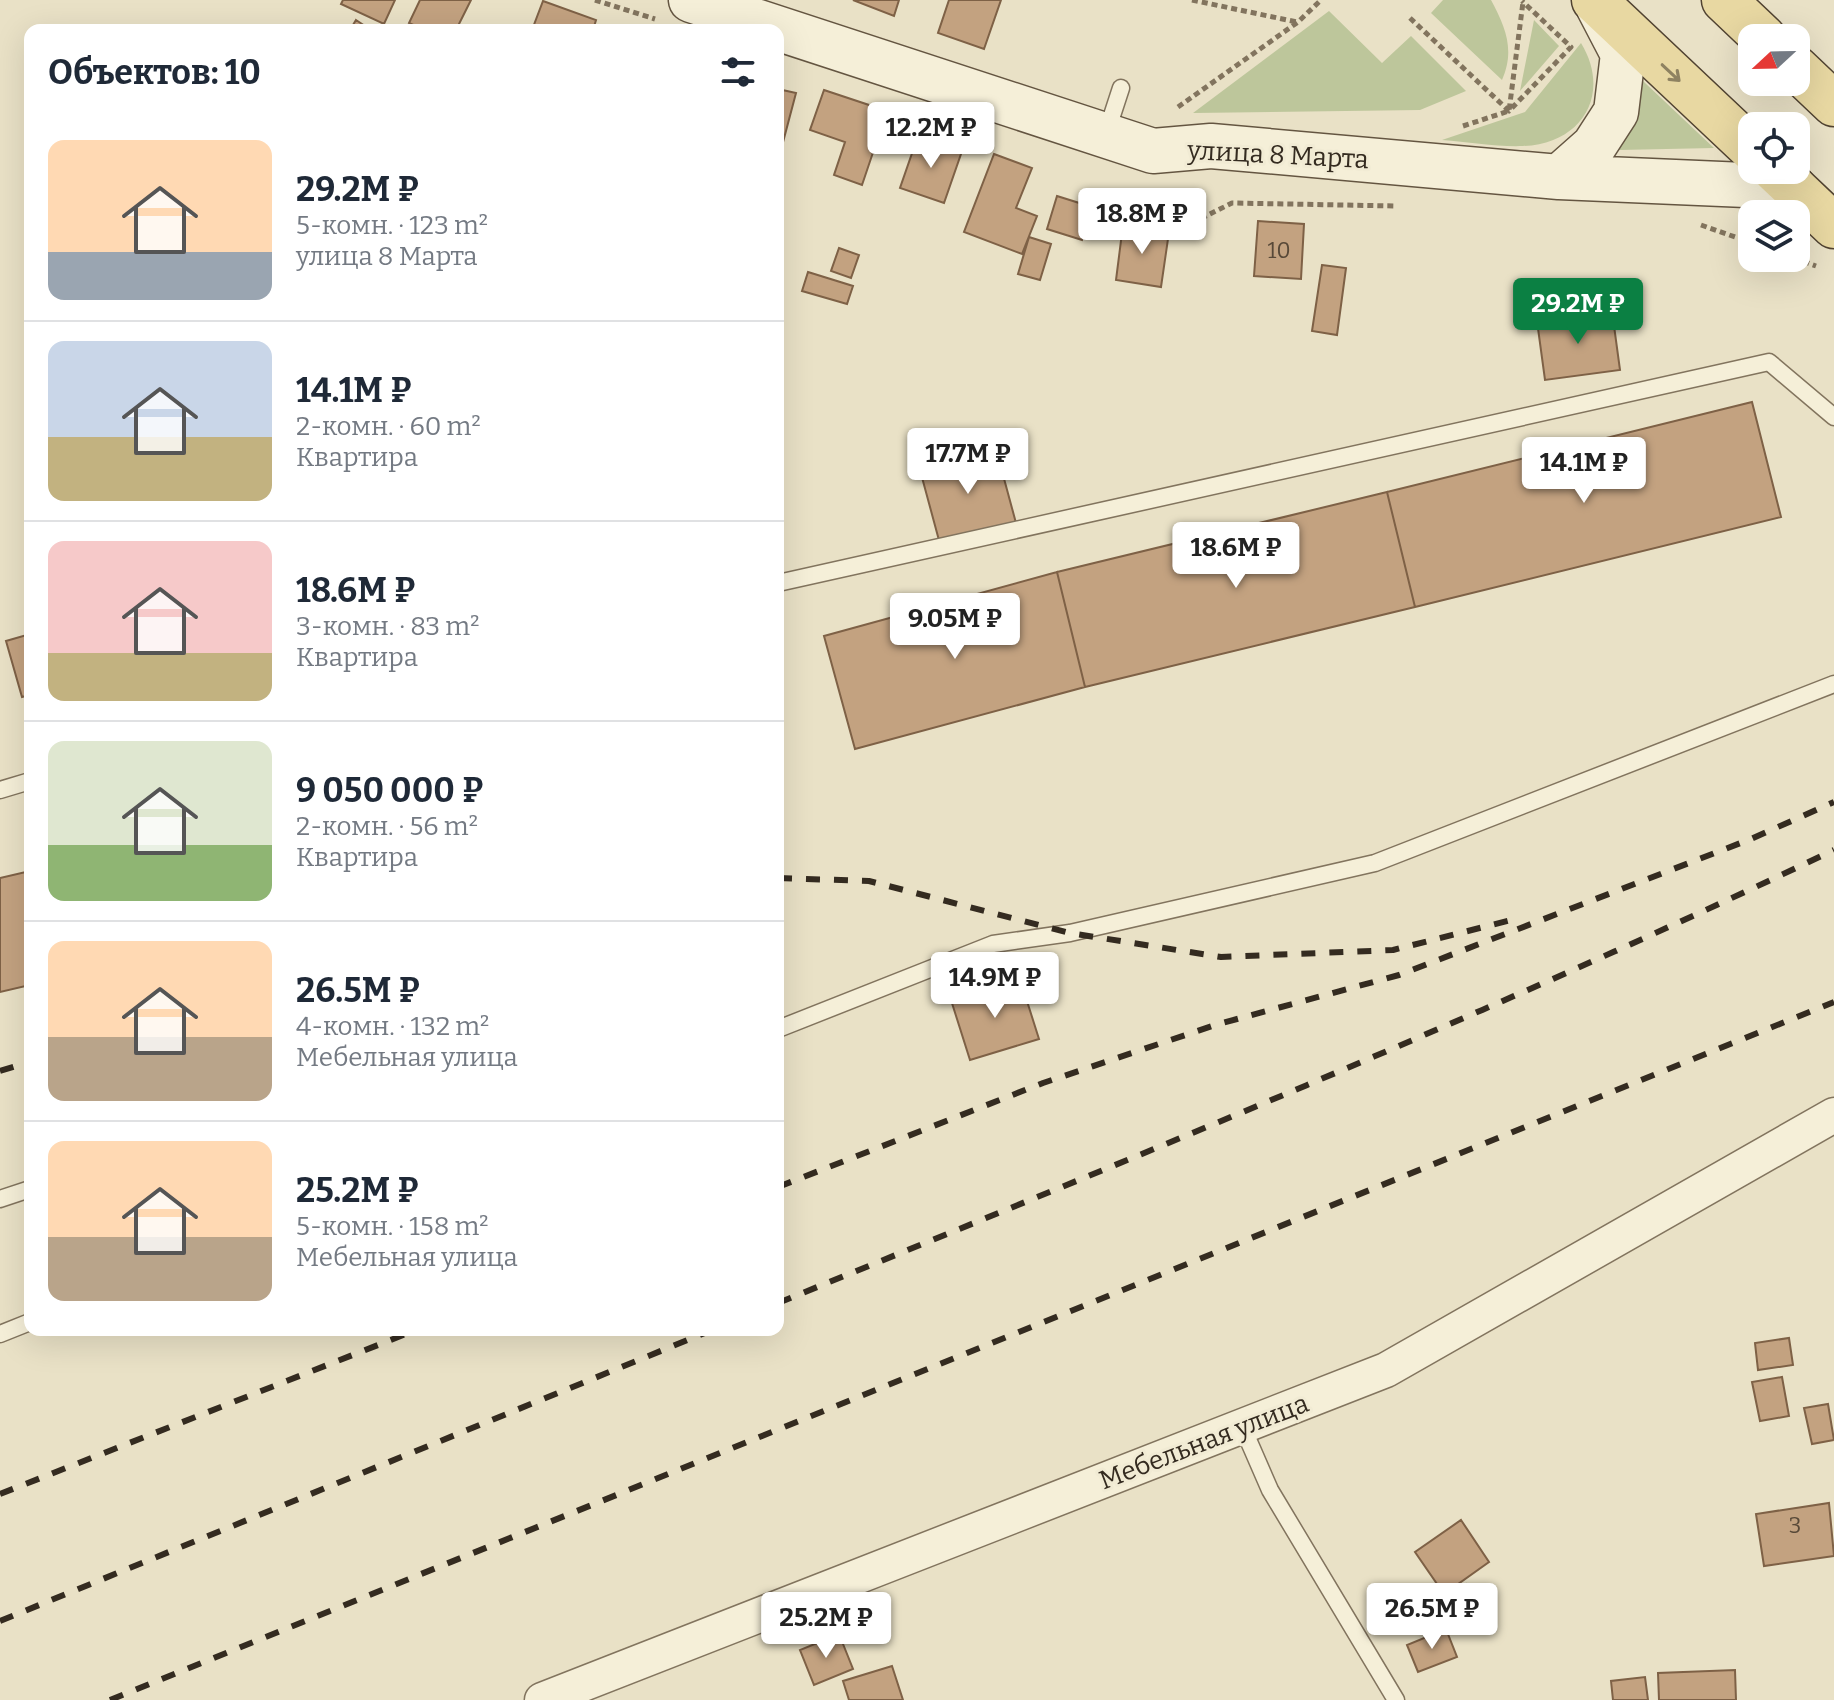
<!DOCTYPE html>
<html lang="ru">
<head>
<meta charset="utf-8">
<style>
  body { margin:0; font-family:Bitter,serif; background:#f2f2f3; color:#1f2937; height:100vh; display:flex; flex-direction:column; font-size:30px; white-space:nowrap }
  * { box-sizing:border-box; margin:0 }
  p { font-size:26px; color:#747a83 }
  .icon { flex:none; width:44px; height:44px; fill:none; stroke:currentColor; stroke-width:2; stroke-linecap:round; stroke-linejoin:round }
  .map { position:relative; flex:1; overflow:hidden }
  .panel { position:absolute; left:24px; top:24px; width:760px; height:1312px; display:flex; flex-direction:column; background:#fff; border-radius:16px; box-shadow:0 8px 32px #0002 }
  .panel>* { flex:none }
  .needle { width:52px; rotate:248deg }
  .fabs { position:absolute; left:1738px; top:24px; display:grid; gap:16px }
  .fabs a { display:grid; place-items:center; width:72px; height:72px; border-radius:16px; background:#fff; box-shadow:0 8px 32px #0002; font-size:40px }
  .price { position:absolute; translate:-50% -68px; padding:0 18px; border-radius:8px; background:#fff; color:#222; font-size:26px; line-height:52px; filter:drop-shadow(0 2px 4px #0008) }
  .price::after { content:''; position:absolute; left:50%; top:48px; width:24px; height:18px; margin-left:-12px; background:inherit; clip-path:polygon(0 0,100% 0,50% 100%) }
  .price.current { background:#0b8043; color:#fff }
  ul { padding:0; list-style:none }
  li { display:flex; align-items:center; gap:24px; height:200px; padding:0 24px }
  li+li { border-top:2px solid #e0e1e3 }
  li span { display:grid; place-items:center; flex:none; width:224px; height:160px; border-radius:16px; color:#555 }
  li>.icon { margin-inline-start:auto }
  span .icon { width:96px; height:96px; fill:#fffc; stroke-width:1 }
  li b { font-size:34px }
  h2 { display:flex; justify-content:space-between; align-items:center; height:96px; padding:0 24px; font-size:34px }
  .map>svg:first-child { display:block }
  .green { fill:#bdc69b }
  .building { fill:#c3a280; stroke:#7e6146; stroke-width:2 }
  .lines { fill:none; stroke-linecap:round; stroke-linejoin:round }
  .lane-casing { stroke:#82745e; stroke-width:19 }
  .street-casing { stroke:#82745e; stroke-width:37 }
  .secondary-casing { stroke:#645541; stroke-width:47 }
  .primary-casing { stroke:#504231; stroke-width:47 }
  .path { stroke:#82745e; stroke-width:5; stroke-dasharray:6 4; stroke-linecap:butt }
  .lane { stroke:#f5efd8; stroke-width:16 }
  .street { stroke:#f5efd8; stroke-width:34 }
  .secondary { stroke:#f5efd8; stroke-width:44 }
  .primary { stroke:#e8d8a2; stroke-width:44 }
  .rail { stroke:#342b20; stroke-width:6; stroke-dasharray:14 14; stroke-linecap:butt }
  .oneway { stroke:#8e8261 }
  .labels { text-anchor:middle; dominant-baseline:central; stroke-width:6; stroke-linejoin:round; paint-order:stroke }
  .number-label { font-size:22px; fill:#584938 }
  .street-label { font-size:26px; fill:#342b20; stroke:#f1ebd4 }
</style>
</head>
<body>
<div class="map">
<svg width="1834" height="1700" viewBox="0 0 1834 1700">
  <rect width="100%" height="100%" fill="#e9e1c6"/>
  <path class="green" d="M 1443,0 L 1491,0 C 1506,28 1515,50 1502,80 L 1431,13 Z
    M 1329,11 L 1382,63 L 1411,36 L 1466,91 L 1420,110 L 1193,113 Z
    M 1534,20 L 1559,46 L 1520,91 Z
    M 1581,43 C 1612,94 1582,144 1523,146 C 1497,147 1469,142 1442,140 L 1525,112 Z
    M 1643,81 L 1714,148 L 1619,150 L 1636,117 Z"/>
  <path class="building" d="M 343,0 L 395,0 L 384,24 L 341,4 Z
    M 420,0 L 471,0 L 456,30 L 424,30 L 409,23 Z
    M 853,0 L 899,0 L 894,16 Z
    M 949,0 L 1001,0 L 984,49 L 938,33 Z
    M 543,1 L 596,20 L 593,30 L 532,30 Z
    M 356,20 L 371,30 L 350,30 Z
    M 778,89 L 796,93 L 782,146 L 778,145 Z
    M 824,90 L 887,111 L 862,185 L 834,175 L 845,142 L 810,130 Z
    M 918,136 L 962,151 L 944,203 L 900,188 Z
    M 994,154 L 1032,168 L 1016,208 L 1037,216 L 1022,254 L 964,232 Z
    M 1057,196 L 1092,207 L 1082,240 L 1047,229 Z
    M 1258,221 L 1304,224 L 1301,279 L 1254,276 Z
    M 1123,225 L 1169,232 L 1161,287 L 1116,280 Z
    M 1029,237 L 1051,244 L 1040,280 L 1018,274 Z
    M 839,248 L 859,255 L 851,278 L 831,271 Z
    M 1322,265 L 1346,268 L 1337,335 L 1312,331 Z
    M 808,272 L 853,286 L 847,304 L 802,291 Z
    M 1612,311 L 1620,370 L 1545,380 L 1537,321 Z
    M 1752,402 L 1781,517 L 1415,607 L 1387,492 Z
    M 996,449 L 1016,523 L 940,544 L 920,470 Z
    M 1387,492 L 1415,607 L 1085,687 L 1057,572 Z
    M 1057,572 L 1085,687 L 855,749 L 824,636 Z
    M 30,634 L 30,695 L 22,697 L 6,641 Z
    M 30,871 L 30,985 L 0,992 L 0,878 Z
    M 1020,979 L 1039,1039 L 970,1060 L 951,1000 Z
    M 1789,1338 L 1793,1365 L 1758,1370 L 1755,1343 Z
    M 1782,1377 L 1789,1416 L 1760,1421 L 1752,1382 Z
    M 1828,1404 L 1834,1440 L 1812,1444 L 1804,1408 Z
    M 1829,1503 L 1834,1556 L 1764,1566 L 1756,1514 Z
    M 1461,1520 L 1489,1562 L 1444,1594 L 1415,1552 Z
    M 1466,1584 L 1482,1609 L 1462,1622 L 1446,1596 Z
    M 1446,1629 L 1457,1657 L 1418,1672 L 1407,1645 Z
    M 839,1634 L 853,1669 L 814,1685 L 800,1650 Z
    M 892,1666 L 903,1700 L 849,1700 L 843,1681 Z
    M 1735,1670 L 1736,1700 L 1659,1700 L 1658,1673 Z
    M 1645,1677 L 1648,1700 L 1613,1700 L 1611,1681 Z"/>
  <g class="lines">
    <defs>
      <path id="lane" d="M 1106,134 L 1121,88
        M 778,583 L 1769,362 L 1834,417
        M 0,790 L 30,781
        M 778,1029 L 993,944 L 1070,933 L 1375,863 L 1834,684
        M 0,1199 L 30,1189
        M 0,1334 L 30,1322
        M 1243,1428 L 1270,1490 L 1396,1700"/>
      <path id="street" d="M 542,1700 L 1386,1370 L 1834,1115"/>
      <path id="secondary" d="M 691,0 L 1153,151 L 1211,146 L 1559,177 L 1793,187
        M 1559,177 L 1594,146 L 1616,112 L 1623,54 L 1598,6"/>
      <path id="primary" d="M 1594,0 L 1752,149
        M 1724,0 L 1764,38
        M 1796,68 L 1834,104
        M 1775,170 L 1834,226"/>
    </defs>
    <use href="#lane" class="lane-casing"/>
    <use href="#street" class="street-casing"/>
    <use href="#secondary" class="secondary-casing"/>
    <use href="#primary" class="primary-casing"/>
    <path class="path" d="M 595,0 L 655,19
      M 1192,0 L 1297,22
      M 1410,18 L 1509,111 L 1571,47 L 1522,1
      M 1178,107 L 1298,22 L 1321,0
      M 1463,126 L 1509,111 L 1523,2
      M 1139,191 L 1196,221 L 1232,203 L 1397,206
      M 1701,225 L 1752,243
      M 1794,258 L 1816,266"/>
    <use href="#lane" class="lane"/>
    <use href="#street" class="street"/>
    <use href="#secondary" class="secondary"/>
    <use href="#primary" class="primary"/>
    <path class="rail" d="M 778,878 L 869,881 L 1070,933 L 1221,957 L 1393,950 L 1519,918
      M 0,1071 L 30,1062
      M 778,1187 L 1043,1083 L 1215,1025 L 1399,975 L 1751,839 L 1834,802
      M 778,1303 C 1133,1158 1488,1015 1834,850
      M 0,1494 L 416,1330
      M 0,1621 L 712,1330
      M 110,1700 L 1834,1002"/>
  </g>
  <defs><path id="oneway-shaft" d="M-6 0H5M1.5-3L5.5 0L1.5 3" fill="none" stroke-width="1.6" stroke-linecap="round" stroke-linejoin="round" transform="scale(2)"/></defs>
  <use class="oneway" href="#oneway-shaft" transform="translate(1671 73) rotate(43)"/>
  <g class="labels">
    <g class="number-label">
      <text x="1279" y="250">10</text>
      <text x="1795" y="1525">3</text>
    </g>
    <g class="street-label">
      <text transform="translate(1278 155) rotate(3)">улица 8 Марта</text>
      <text transform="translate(1204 1442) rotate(-21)">Мебельная улица</text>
    </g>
  </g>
</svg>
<div class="fabs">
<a><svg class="needle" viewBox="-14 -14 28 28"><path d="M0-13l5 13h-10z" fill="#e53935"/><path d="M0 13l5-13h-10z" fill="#747a83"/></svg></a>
<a><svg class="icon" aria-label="locate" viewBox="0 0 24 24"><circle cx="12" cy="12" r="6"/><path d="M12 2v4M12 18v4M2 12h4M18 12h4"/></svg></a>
<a><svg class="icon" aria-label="layers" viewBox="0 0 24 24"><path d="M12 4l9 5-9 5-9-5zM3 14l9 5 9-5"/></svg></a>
</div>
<b class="price" style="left:931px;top:170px">12.2M ₽</b>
<b class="price" style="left:1142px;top:256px">18.8M ₽</b>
<b class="price current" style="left:1578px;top:346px">29.2M ₽</b>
<b class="price" style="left:968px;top:496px">17.7M ₽</b>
<b class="price" style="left:1584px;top:505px">14.1M ₽</b>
<b class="price" style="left:1236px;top:590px">18.6M ₽</b>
<b class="price" style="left:955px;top:661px">9.05M ₽</b>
<b class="price" style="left:995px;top:1020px">14.9M ₽</b>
<b class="price" style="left:1432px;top:1651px">26.5M ₽</b>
<b class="price" style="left:826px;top:1660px">25.2M ₽</b>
<section class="panel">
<h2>Объектов: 10<svg class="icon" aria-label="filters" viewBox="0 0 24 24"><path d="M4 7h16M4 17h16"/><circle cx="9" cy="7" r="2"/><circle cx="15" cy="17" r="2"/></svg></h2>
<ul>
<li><span style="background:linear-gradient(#ffd9b3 70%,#9aa5b1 0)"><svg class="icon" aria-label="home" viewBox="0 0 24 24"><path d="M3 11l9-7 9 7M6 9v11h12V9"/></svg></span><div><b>29.2M ₽</b><p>5-комн. · 123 m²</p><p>улица 8 Марта</p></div></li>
<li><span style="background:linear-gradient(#c9d6e8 60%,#c2b280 0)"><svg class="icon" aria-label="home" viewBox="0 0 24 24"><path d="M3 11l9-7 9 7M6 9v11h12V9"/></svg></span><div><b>14.1M ₽</b><p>2-комн. · 60 m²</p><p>Квартира</p></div></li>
<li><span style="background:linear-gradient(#f6c9c9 70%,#c2b280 0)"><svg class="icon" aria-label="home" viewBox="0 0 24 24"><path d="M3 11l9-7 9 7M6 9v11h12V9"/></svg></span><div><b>18.6M ₽</b><p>3-комн. · 83 m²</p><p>Квартира</p></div></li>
<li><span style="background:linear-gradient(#dfe7d0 65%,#8fb573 0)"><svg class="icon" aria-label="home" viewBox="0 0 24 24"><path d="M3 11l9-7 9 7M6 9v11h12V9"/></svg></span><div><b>9 050 000 ₽</b><p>2-комн. · 56 m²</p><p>Квартира</p></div></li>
<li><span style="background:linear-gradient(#ffd9b3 60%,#b9a48a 0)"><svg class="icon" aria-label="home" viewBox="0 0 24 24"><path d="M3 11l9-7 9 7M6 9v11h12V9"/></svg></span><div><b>26.5M ₽</b><p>4-комн. · 132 m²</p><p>Мебельная улица</p></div></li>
<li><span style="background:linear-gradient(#ffd9b3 60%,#b9a48a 0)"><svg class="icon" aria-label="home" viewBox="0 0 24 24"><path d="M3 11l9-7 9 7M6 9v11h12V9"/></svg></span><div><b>25.2M ₽</b><p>5-комн. · 158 m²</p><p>Мебельная улица</p></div></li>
</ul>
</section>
</div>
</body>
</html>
